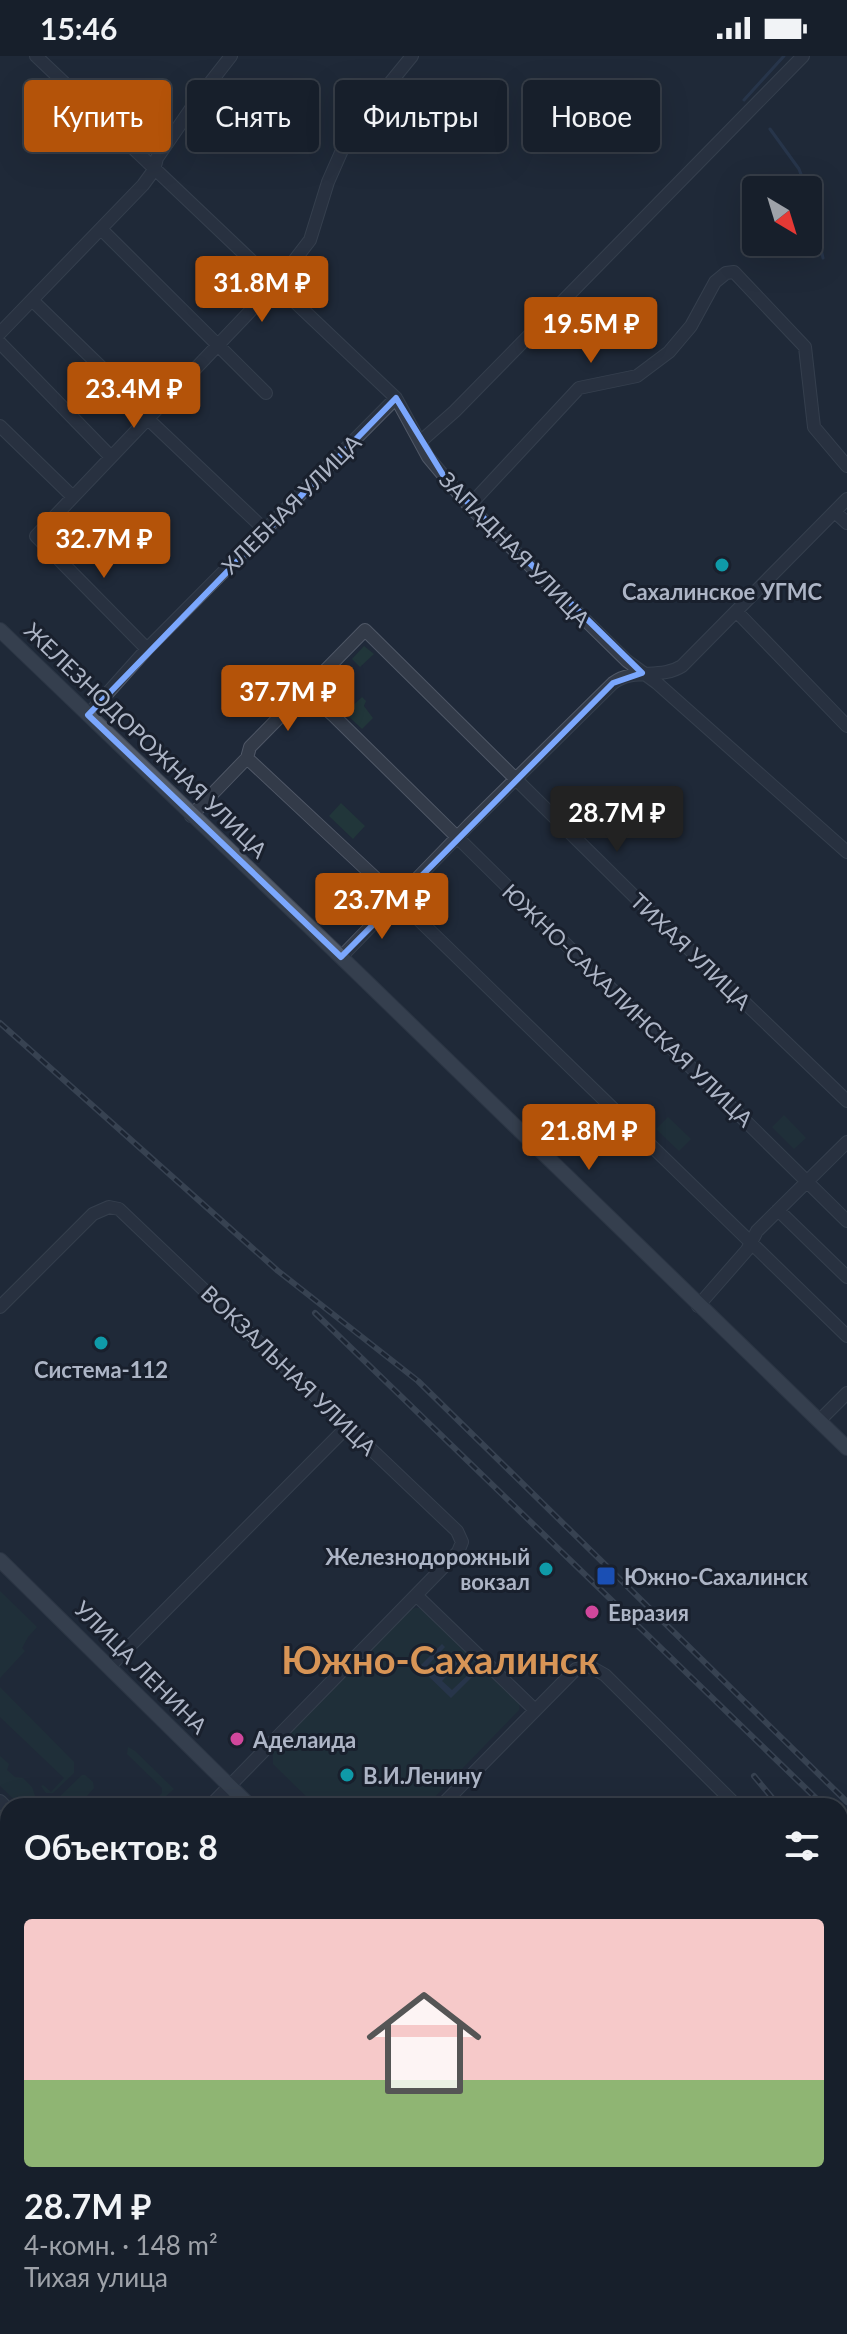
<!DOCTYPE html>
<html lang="ru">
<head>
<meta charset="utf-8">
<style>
  body { margin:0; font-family:Lato,sans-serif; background:#242c37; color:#f1f3f6; height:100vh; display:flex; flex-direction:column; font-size:30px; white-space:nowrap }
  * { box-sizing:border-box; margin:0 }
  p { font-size:26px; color:#9ea2a9 }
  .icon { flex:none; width:44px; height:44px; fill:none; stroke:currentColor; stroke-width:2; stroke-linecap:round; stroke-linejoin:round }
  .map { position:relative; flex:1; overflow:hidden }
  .drawer { position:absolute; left:0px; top:1742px; width:848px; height:536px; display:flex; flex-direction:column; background:#171f2b; border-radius:24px 24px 0 0; box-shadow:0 8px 32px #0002,0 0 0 2px #363d47 }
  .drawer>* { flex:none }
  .banner { position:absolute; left:24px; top:24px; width:800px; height:72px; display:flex; gap:16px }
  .needle { width:52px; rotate:142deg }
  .buttons { position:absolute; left:742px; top:120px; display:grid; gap:16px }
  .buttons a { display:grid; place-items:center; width:80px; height:80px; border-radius:8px; background:#171f2b; box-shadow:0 8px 32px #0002,0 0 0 2px #363d47; font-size:40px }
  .price { position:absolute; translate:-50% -68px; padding:0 18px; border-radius:8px; background:#b45309; color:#fff; font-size:26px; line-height:52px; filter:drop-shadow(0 2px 4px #0008) }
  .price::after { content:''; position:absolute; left:50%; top:48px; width:24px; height:18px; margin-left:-12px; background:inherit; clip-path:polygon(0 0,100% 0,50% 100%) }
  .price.on { background:#222; color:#fff }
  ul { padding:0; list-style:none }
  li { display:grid; align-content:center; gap:16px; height:424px; padding:0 24px }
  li+li { border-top:2px solid #363d47 }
  li span { display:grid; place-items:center; height:248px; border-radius:8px; color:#555 }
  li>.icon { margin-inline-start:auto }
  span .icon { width:144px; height:144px; fill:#fffc; stroke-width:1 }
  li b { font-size:34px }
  h2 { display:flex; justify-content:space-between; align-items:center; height:96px; padding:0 24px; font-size:34px }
  .tag { padding:0 28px; border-radius:8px; background:#171f2b; box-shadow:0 8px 32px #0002,0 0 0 2px #363d47; font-size:28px; line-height:72px }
  .tag.on { background:#b45309; color:#fff }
  .status { display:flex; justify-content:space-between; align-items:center; height:56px; padding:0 40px; background:#171f2b; direction:ltr }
  .status svg { height:22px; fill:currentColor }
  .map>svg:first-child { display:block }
  .green { fill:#21363a }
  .water { fill:#324361 }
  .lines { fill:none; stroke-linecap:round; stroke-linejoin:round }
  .stream { stroke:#324361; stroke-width:3 }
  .minor-casing { stroke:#505867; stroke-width:14 }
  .major-casing { stroke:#3c4453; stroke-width:16 }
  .minor { stroke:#333b49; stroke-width:12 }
  .major { stroke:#515a69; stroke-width:14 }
  .rail-casing { stroke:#555f70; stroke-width:6 }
  .rail { stroke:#19202d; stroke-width:3; stroke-dasharray:9; stroke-linecap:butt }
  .marked { fill:none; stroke:#7ba7fd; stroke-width:6; stroke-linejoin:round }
  .culture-dot { fill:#0f9aa8; stroke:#19202d; stroke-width:3 }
  .transit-dot { fill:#1a4fb4; stroke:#19202d; stroke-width:3 }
  .hotel-dot { fill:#d1479c; stroke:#19202d; stroke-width:3 }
  .labels { text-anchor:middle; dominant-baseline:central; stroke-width:6; stroke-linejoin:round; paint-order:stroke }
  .street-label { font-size:22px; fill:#adb5c6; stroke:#19202d }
  .poi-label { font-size:22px; font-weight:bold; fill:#adb5c6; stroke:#19202d; text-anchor:start }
  .town-label { font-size:38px; font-weight:bold; fill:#d89556; stroke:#19202d }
</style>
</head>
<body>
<div class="status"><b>15:46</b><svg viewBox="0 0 49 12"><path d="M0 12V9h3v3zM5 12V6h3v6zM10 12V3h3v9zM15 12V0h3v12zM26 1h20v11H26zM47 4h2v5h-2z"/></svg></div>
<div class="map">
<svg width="847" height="2278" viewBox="0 0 847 2278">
  <rect width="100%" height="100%" fill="#1f2939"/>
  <path class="green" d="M 364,590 L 374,598 L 360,611 L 352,603 Z
    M 362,641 L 366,645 L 364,650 L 373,662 L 362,673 L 345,657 Z
    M 341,747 L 365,770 L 353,783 L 329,760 Z
    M 784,1059 L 806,1082 L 794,1093 L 772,1071 Z
    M 668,1061 L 691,1083 L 679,1095 L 656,1073 Z
    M 0,1535 L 37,1571 L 28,1581 L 22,1592 L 25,1595 L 0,1622 Z
    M 415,1552 L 422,1552 L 520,1646 L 519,1654 L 426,1750 L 316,1750 L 273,1708 L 273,1695 L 408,1555 Z
    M 0,1631 L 74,1706 L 74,1717 L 53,1737 L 46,1737 L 41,1730 L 43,1729 L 51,1736 L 64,1722 L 0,1661 Z
    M 128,1691 L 135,1695 L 174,1733 L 157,1748 L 155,1745 L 162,1737 L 162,1732 L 127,1698 Z
    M 0,1700 L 9,1708 L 7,1714 L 15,1721 L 23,1722 L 32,1731 L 36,1743 L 33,1750 L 21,1750 L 0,1730 Z
    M 82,1719 L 85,1719 L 93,1726 L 94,1732 L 78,1750 L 50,1750 Z
    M 579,2270 L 674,2270 L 666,2278 L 571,2278 Z"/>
  <path class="water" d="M 442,1588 L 445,1591 L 427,1610 L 437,1620 L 456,1602 L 460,1606 L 442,1625 L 452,1634 L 471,1616 L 474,1619 L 451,1642 L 419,1611 Z"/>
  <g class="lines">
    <path class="stream" d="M 744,44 L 784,0
      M 770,73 L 799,113 L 807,134
      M 808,137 L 823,202"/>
    <defs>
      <path id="minor" d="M 36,0 L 396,342 L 428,401 L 469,450 L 627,605 L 657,627 L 847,796
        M 101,173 L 266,337
        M 33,245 L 103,313 L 149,364 L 265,474
        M 0,277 L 143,129 L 154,114 L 157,102 L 199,41 L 231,0
        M 0,287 L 111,401
        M 0,370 L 72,440
        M 420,386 L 455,355 L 803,0
        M 469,450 L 579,332 L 637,320 L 669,296 L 691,270 L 715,226 L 726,217 L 734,216 L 805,291 L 814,371 L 847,410
        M 835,456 L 847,467
        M 737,556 L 847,670
        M 147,593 L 36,480 L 277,227 L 310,184 L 328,126 L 350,76 L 412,0
        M 304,634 L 334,660 L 847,1165
        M 88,659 L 147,593 L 396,342
        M 247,702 L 383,829 L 847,1280
        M 191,760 L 247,702 L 250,691 L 365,574 L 636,842 L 847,1045
        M 341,901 L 469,769 L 613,627 C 635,611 660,624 682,610 L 847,443
        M 778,1154 L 847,1221
        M 698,1250 L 747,1194 L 757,1175 L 847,1086
        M 0,1251 L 93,1158 L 109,1151 L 119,1153 L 457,1475 L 462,1486 L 458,1496 L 210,1750
        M 819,1365 L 847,1337
        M 416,1539 L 535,1654
        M 109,1611 L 347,1371
        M 0,1745 L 8,1753
        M 441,1750 L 576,1613 L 589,1610 L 605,1619 L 737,1750
        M 840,1851 L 847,1858
        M 0,1961 L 8,1953
        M 840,2083 L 847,2090
        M 0,2209 L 8,2217
        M 62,2270 L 71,2278
        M 539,2270 L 547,2278
        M 86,2278 L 94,2270
        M 388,2278 L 396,2270
        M 676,2278 L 683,2270"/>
      <path id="major" d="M 0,574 L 341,901 L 847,1392
        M 0,1504 L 250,1750
        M 0,2202 L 8,2193
        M 788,2270 L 796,2278"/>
    </defs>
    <use href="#minor" class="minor-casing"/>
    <use href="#major" class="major-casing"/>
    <use href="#minor" class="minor"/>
    <use href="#major" class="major"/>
    <defs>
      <path id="rail" d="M 0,967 L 278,1215 L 418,1325 L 847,1746
        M 315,1257 L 824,1750
        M 754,1720 L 779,1750
        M 840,1766 L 847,1773
        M 840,1804 L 847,1811
        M 840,1825 L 847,1826"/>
    </defs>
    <use href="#rail" class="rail-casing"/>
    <use href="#rail" class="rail"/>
  </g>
  <path d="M0 0H847V2278H0ZM 396,342 L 448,427 L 642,617 L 613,627 L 341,901 L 88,659 Z" fill="#1f2939" fill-opacity=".55" fill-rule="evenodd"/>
  <path class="marked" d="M 396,342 L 448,427 L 642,617 L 613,627 L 341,901 L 88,659 Z"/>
  <g class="culture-dot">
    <circle cx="722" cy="509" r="8"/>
    <circle cx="101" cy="1287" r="8"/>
    <circle cx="546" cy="1513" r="8"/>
    <circle cx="347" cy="1719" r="8"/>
  </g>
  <rect class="transit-dot" x="596" y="1510" width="20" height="20" rx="4"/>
  <g class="hotel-dot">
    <circle cx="592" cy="1556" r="8"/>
    <circle cx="237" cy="1683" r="8"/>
  </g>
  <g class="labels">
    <g class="street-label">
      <text transform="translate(291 448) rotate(-45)">ХЛЕБНАЯ УЛИЦА</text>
      <text transform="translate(515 493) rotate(46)">ЗАПАДНАЯ УЛИЦА</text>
      <text transform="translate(146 684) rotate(44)">ЖЕЛЕЗНОДОРОЖНАЯ УЛИЦА</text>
      <text transform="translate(691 895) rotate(44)">ТИХАЯ УЛИЦА</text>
      <text transform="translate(628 949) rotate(44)">ЮЖНО-САХАЛИНСКАЯ УЛИЦА</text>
      <text transform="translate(289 1314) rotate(44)">ВОКЗАЛЬНАЯ УЛИЦА</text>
      <text transform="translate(141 1611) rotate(45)">УЛИЦА ЛЕНИНА</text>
    </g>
    <g class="poi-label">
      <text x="722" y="535" text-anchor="middle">Сахалинское УГМС</text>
      <text x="101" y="1313" text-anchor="middle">Система-112</text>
      <text x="530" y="1500" text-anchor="end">Железнодорожный<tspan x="530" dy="25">вокзал</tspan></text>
      <text x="624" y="1520">Южно-Сахалинск</text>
      <text x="608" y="1556">Евразия</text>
      <text x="253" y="1683">Аделаида</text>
      <text x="363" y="1719">В.И.Ленину</text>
    </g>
    <g class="town-label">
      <text x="440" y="1603">Южно-Сахалинск</text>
    </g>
  </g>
</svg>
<div class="buttons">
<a><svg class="needle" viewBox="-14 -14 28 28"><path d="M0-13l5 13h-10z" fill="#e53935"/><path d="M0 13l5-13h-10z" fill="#9ea2a9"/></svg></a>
</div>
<b class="price" style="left:262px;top:268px">31.8M ₽</b>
<b class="price" style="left:591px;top:309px">19.5M ₽</b>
<b class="price" style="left:134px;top:374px">23.4M ₽</b>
<b class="price" style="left:104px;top:524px">32.7M ₽</b>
<b class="price" style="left:288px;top:677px">37.7M ₽</b>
<b class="price on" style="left:617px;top:798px">28.7M ₽</b>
<b class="price" style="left:382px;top:885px">23.7M ₽</b>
<b class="price" style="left:589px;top:1116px">21.8M ₽</b>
<div class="banner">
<a class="tag on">Купить</a>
<a class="tag">Снять</a>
<a class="tag">Фильтры</a>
<a class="tag">Новое</a>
</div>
<section class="drawer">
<h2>Объектов: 8<svg class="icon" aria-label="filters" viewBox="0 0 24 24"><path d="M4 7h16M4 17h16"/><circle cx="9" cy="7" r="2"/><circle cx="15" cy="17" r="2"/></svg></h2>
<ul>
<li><span style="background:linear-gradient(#f6c9c9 65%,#8fb573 0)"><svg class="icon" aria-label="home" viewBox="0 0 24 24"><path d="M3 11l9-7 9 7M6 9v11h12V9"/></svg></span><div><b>28.7M ₽</b><p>4-комн. · 148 m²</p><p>Тихая улица</p></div></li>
</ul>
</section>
</div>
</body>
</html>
